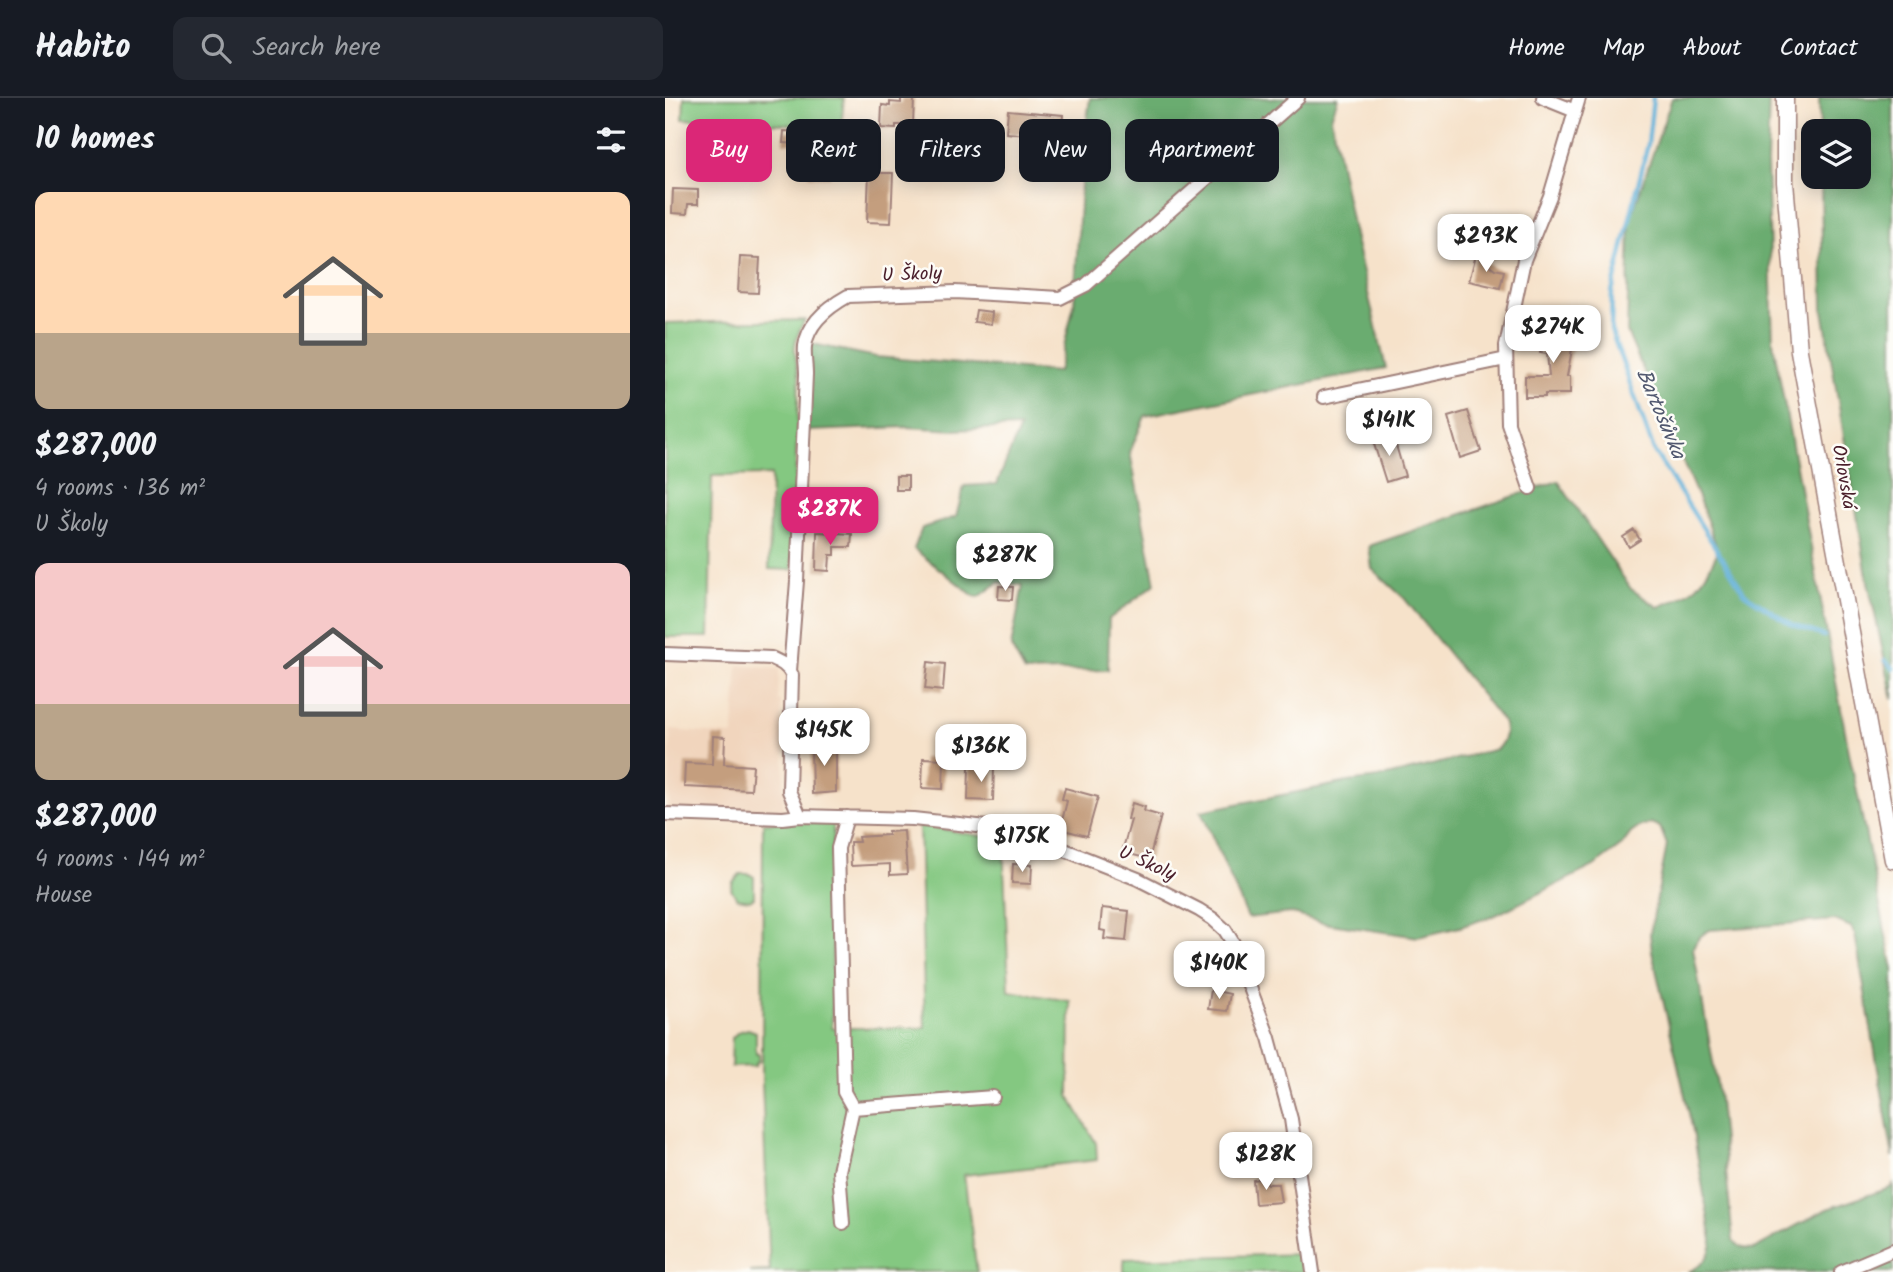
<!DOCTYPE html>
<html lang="en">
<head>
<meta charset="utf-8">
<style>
  body { margin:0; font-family:Kalam,sans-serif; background:#242831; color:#f1f3f6; height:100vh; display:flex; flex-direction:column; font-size:26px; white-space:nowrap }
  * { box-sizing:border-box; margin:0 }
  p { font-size:23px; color:#9ea1a6 }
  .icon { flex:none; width:38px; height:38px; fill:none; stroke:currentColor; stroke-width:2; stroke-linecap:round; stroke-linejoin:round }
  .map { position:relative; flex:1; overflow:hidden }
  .details { display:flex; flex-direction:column; background:#171b24; width:665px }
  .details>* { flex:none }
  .hud { position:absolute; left:21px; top:21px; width:665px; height:63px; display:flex; gap:14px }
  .tools { position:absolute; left:1136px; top:21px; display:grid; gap:14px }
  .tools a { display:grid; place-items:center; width:70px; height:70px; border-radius:14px; background:#171b24; box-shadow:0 4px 18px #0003; font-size:35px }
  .price { position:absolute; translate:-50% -60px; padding:0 16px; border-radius:14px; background:#fff; color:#222; font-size:23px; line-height:46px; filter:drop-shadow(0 2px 4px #0008) }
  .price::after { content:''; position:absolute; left:50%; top:42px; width:21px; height:16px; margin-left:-10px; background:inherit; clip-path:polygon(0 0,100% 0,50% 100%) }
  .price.on { background:#db2777; color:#fff }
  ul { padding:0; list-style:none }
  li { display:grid; align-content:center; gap:14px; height:371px; padding:0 35px }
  li span { display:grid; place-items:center; height:217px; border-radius:14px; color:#555 }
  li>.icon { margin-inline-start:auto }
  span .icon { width:126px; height:126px; fill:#fffc; stroke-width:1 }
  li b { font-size:30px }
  h2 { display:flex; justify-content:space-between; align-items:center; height:84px; padding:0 35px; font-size:30px }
  .pill { padding:0 24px; border-radius:14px; background:#171b24; box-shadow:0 4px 18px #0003; font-size:24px; line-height:63px }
  .pill.on { background:#db2777; color:#fff }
  header { display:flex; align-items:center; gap:42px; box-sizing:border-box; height:98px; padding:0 35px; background:#171b24; border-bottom:2px solid #363941 }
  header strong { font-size:33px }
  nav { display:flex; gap:38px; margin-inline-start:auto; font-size:24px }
  .search { width:490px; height:63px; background:#242831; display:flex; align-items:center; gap:18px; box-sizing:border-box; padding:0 24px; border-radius:14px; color:#9ea1a6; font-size:26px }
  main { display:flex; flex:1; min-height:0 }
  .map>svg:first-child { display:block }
  .built { fill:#f1d5bd }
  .green { fill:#84c881; stroke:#677456; stroke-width:2 }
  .forest { fill:#6bac6f; stroke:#5a664d; stroke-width:2 }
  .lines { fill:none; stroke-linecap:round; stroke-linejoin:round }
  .stream { stroke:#5badd6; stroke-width:4.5 }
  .building { fill:#c49e7e }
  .minor-casing { stroke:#a0807a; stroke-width:16 }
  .tertiary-casing { stroke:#a0807a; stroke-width:19 }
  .minor { stroke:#fff; stroke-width:12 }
  .tertiary { stroke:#fff; stroke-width:16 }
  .labels { text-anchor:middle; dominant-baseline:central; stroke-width:5; stroke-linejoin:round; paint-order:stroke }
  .street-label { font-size:19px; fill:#4a1f2b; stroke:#fdfcf7 }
  .water-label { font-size:21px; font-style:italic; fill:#51586f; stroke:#fdfcf7 }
</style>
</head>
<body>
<header>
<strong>Habito</strong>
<div class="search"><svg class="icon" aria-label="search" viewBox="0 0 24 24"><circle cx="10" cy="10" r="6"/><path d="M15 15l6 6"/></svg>Search here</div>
<nav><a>Home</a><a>Map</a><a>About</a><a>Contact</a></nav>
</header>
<main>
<section class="details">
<h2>10 homes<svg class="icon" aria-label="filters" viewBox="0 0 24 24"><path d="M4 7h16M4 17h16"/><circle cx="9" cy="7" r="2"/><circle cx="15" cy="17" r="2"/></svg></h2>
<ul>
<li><span style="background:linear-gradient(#ffd9b3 65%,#b9a48a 0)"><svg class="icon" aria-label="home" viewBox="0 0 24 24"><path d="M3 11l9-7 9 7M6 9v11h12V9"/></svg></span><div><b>$287,000</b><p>4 rooms · 136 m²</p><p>U Školy</p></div></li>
<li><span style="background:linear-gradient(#f6c9c9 65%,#b9a48a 0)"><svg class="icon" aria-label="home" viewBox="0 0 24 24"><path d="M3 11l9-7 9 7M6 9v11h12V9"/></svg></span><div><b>$287,000</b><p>4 rooms · 144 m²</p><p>House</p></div></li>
</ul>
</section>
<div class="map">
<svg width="1228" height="1174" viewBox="0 0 1228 1174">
  <rect width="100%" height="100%" fill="#fdfcf7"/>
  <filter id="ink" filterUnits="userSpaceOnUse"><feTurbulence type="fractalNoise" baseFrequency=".0143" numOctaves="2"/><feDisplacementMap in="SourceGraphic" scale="14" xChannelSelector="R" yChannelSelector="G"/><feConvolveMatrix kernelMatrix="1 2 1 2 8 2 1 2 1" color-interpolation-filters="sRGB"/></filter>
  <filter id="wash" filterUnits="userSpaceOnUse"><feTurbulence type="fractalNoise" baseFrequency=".00686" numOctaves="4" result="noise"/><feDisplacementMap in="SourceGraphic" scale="28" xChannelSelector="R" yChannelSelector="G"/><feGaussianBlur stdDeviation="1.57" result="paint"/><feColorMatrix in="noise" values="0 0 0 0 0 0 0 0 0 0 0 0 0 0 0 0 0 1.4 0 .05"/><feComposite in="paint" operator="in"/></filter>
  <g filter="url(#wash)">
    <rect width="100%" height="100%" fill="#f6e2ca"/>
    <path class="built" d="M 73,567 L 114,571 L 113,602 L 116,603 L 116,623 L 120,624 L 118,720 L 4,716 L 6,632 L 68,637 Z"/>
    <path class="green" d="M 19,0 L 179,0 L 176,29 L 18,21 Z
      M 140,222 C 127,244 128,252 134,277 L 127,472 L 104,471 L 106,377 L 47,378 L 44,539 L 0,539 L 0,225 Z
      M 136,723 L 168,725 L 167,930 L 260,930 L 254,727 L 338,742 L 344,893 L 405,903 L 404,998 L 431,1045 L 432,1062 L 299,1077 L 312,1174 L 85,1174 L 105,1173 L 97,984 L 98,725 Z
      M 75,776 L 84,776 L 89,779 L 89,799 L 85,802 L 72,800 L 66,791 L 68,784 Z
      M 83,931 L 91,934 L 91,956 L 94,956 L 94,964 L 91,964 L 91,968 L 66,969 L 67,940 L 73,934 Z
      M 637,1156 L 640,1174 L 459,1174 L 459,1161 Z"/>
    <path class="forest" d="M 425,0 L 673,0 L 666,20 L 689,137 L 721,270 L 480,318 L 465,354 L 490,486 L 444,521 L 443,572 L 360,574 L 346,549 L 358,487 L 334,484 L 314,499 L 309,498 L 249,451 L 257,430 L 291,419 L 299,388 L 332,386 L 355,329 L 289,332 L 242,329 L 143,333 L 143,245 L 211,259 L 393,274 L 409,207 L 418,53 Z
      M 1007,0 L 1104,0 L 1102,65 L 1108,244 L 1183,649 L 1228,872 L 1228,1059 L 1190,836 L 1186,829 L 1170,822 L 1045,832 C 1036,836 1032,841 1028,850 L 1053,993 L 1068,1142 C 1073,1150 1080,1151 1089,1151 L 1162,1111 L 1225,1090 L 1228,1086 L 1228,1174 L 1023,1174 C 1038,1167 1046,1159 1047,1142 L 1028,1033 L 987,854 L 985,836 L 1002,747 L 995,729 L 986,725 L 976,728 L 966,735 L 957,747 L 929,768 L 833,816 L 795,829 L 753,839 L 658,825 L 625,815 L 583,820 L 536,713 L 683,684 L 713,680 L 832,651 C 840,642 842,635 838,624 L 739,500 L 707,471 L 704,448 L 893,383 L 966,491 L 993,509 C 1030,494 1036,490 1053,453 L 1038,411 L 962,234 L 965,122 Z
      M 1154,0 L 1228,0 L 1228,601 L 1203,484 L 1158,212 L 1156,79 L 1194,79 L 1194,33 L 1155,33 Z"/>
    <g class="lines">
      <path class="stream" d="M 988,0 L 983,46 L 947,194 L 946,232 L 989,353 L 1080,496 L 1126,526 L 1159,538
        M 1220,562 L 1228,570"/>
    </g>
    <g id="blocks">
      <path class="building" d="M 236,0 L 249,0 L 248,27 L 231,27 L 231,31 L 216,30 L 217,7 L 225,8 L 225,4 L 236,5 Z
        M 343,12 L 398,17 L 396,40 L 341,35 Z
        M 119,33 L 136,34 L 135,46 L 118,45 Z
        M 139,51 L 166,53 L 165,79 L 143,78 L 144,75 L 137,74 Z
        M 204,75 L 228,75 L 226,125 L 202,124 Z
        M 8,91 L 33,92 L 33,106 L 23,106 L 22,116 L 7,115 Z
        M 811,157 L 830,171 L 839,173 L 835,190 L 804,183 Z
        M 75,159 L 95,160 L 93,195 L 73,194 Z
        M 311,212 L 327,214 L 326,226 L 309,224 Z
        M 879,230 L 910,235 L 902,278 L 905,278 L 905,296 L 880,296 L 880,299 L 860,299 L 860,278 L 884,278 L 882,256 L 875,255 Z
        M 803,313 L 816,353 L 795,360 L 783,319 Z
        M 728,337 L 740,378 L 721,384 L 708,343 Z
        M 231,378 L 243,378 L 243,392 L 231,392 Z
        M 969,432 L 975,442 L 964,449 L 958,439 Z
        M 152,434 L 187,436 L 186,449 L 170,449 L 170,457 L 165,457 L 164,473 L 151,472 Z
        M 334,488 L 348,489 L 347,502 L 333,501 Z
        M 263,564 L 280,566 L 278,593 L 260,591 Z
        M 48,638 L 60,639 L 59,666 L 88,668 L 86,692 L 19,689 L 20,665 L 47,666 Z
        M 146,646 L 171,646 L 171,694 L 147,696 Z
        M 258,660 L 279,661 L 278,691 L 257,690 Z
        M 304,669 L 329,669 L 328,703 L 303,702 Z
        M 400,690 L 433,699 L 422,738 L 395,731 L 402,703 L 397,701 Z
        M 467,705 L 480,709 L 479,713 L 496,718 L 484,761 L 457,754 L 466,722 L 463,721 Z
        M 239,733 L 242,776 L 225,777 L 225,766 L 186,768 L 185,744 L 194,744 L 193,739 L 223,737 L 223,734 Z
        M 348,766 L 367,767 L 366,786 L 347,785 Z
        M 437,810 L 464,813 L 461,843 L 439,841 L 440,833 L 435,832 Z
        M 546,892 L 565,896 L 562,913 L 543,911 Z
        M 601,1080 L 602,1086 L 613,1086 L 616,1104 L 590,1106 L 588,1082 Z"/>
    </g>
  </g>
  <g filter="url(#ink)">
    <use href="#blocks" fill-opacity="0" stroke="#a0807a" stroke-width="2"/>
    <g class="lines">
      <defs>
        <path id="minor" d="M 878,0 L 910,13
          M 659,299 L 841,261
          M 865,390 L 843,325 L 841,248 L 859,162 L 885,98 L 914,0
          M 0,556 L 106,560 C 115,564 122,567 127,577 L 124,693 L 135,718 L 248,721 L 331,730 L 377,743 L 473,781 L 534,812 L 548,821 L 560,832 L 568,845 L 604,940 L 626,1021 L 648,1174
          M 125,573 L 132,483 L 141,276 C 141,267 139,257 140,248 C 143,225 165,208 183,198 L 290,194 L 395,200 L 421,187 L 633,0
          M 0,716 L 118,720 L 135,718
          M 182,719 L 173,750 L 179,994 L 188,1010 L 328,999
          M 178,1125 L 174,1073 L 188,1010
          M 1176,1174 L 1228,1152"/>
        <path id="tertiary" d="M 1120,0 L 1120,84 L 1134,253 L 1228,762"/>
      </defs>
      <use href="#minor" class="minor-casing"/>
      <use href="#tertiary" class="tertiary-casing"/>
      <use href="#minor" class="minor"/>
      <use href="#tertiary" class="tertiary"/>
    </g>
  </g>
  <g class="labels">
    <g class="street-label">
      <text transform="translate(247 177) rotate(-2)">U Školy</text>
      <text transform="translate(1178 379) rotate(80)">Orlovská</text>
      <text transform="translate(482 766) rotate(24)">U Školy</text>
    </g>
    <g class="water-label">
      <text transform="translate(995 316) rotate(67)">Bartošůvka</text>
    </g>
  </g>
</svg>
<div class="tools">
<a><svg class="icon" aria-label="layers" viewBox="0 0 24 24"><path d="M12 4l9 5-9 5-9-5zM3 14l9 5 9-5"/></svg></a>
</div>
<b class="price" style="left:821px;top:176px">$293K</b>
<b class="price" style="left:888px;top:267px">$274K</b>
<b class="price" style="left:724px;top:360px">$141K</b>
<b class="price on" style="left:165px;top:449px">$287K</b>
<b class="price" style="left:340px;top:495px">$287K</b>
<b class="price" style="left:159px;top:670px">$145K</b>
<b class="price" style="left:316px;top:686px">$136K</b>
<b class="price" style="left:357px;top:776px">$175K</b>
<b class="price" style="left:554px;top:903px">$140K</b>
<b class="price" style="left:601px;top:1094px">$128K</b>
<div class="hud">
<a class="pill on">Buy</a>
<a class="pill">Rent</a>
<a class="pill">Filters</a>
<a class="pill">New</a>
<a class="pill">Apartment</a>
</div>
</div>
</main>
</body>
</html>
